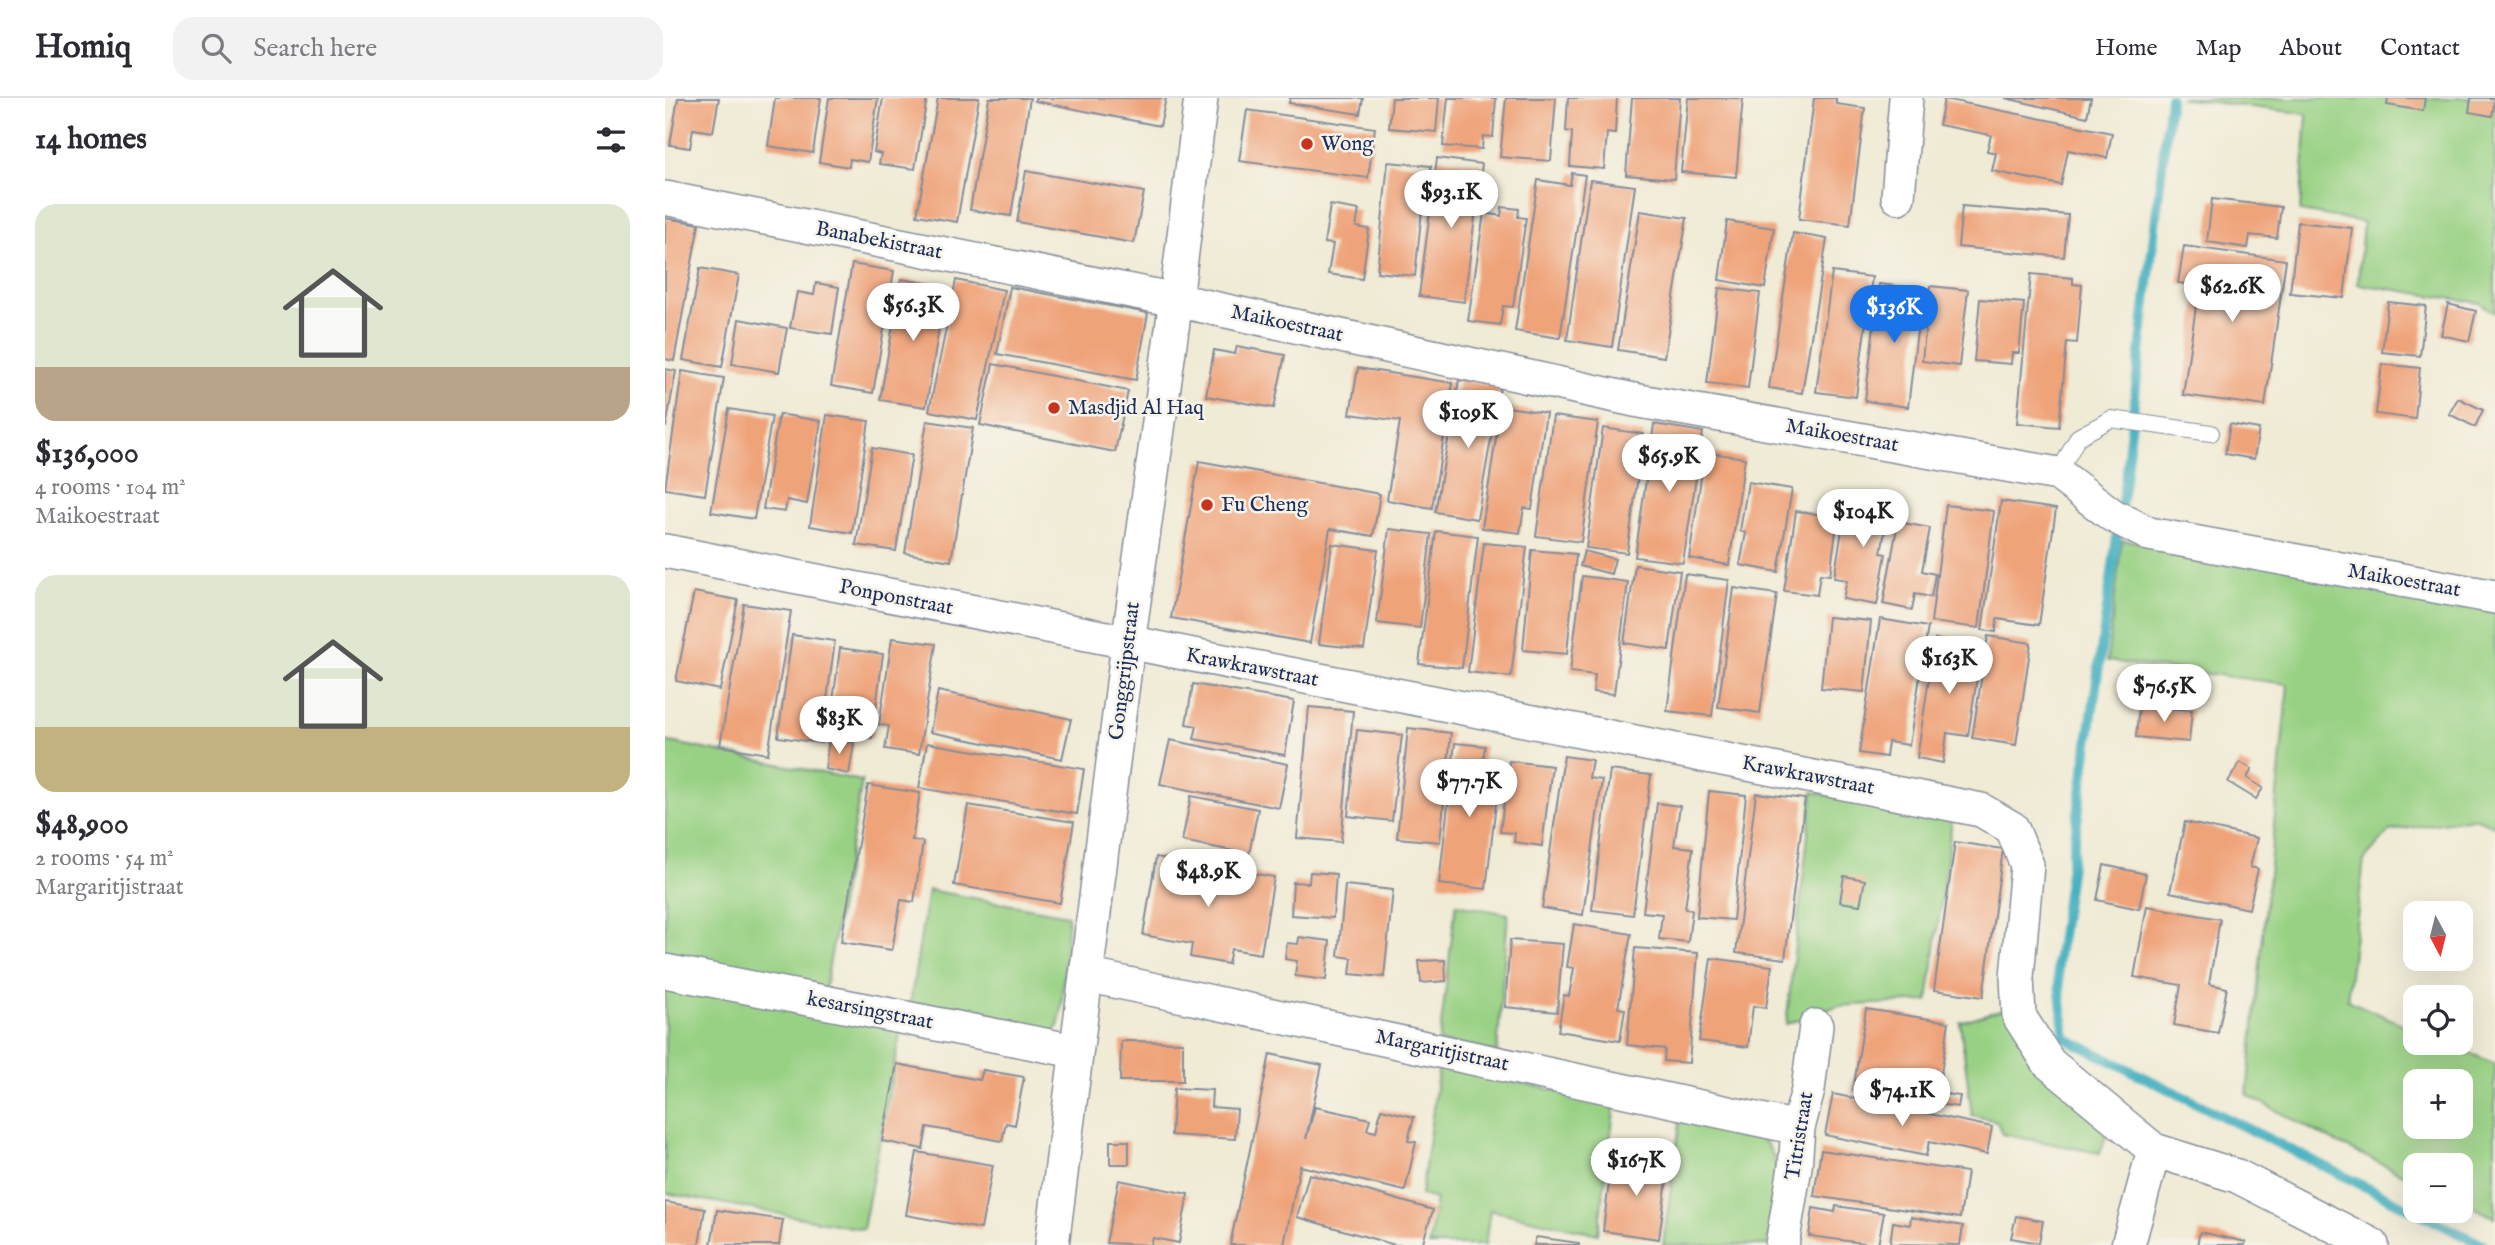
<!DOCTYPE html>
<html lang="en">
<head>
<meta charset="utf-8">
<style>
  body { margin:0; font-family:"IM FELL English",serif; background:#f2f2f3; color:#2b2b33; height:100vh; display:flex; flex-direction:column; font-size:26px; white-space:nowrap }
  * { box-sizing:border-box; margin:0 }
  p { font-size:23px; color:#7c7c81 }
  .icon { flex:none; width:38px; height:38px; fill:none; stroke:currentColor; stroke-width:2; stroke-linecap:round; stroke-linejoin:round }
  .map { position:relative; flex:1; overflow:hidden }
  .side { display:flex; flex-direction:column; background:#fff; width:665px }
  .side>* { flex:none }
  .needle { width:46px; rotate:173deg }
  .fabs { position:absolute; left:1738px; top:803px; display:grid; gap:14px }
  .fabs a { display:grid; place-items:center; width:70px; height:70px; border-radius:14px; background:#fff; box-shadow:0 7px 28px #0002; font-size:35px }
  .price { position:absolute; translate:-50% -60px; padding:0 16px; border-radius:24px; background:#fff; color:#222; font-size:23px; line-height:46px; filter:drop-shadow(0 2px 4px #0008) }
  .price::after { content:''; position:absolute; left:50%; top:42px; width:21px; height:16px; margin-left:-10px; background:inherit; clip-path:polygon(0 0,100% 0,50% 100%) }
  .price.active { background:#1a73e8; color:#fff }
  ul { padding:0; list-style:none }
  li { display:grid; align-content:center; gap:14px; height:371px; padding:0 35px }
  li span { display:grid; place-items:center; height:217px; border-radius:21px; color:#555 }
  li>.icon { margin-inline-start:auto }
  span .icon { width:126px; height:126px; fill:#fffc; stroke-width:1 }
  li b { font-size:30px }
  h2 { display:flex; justify-content:space-between; align-items:center; height:84px; padding:0 35px; font-size:30px }
  header { display:flex; align-items:center; gap:42px; box-sizing:border-box; height:98px; padding:0 35px; background:#fff; border-bottom:2px solid #e1e1e2 }
  header strong { font-size:33px }
  nav { display:flex; gap:38px; margin-inline-start:auto; font-size:24px }
  .search { width:490px; height:63px; background:#f2f2f3; display:flex; align-items:center; gap:18px; box-sizing:border-box; padding:0 24px; border-radius:21px; color:#7c7c81; font-size:26px }
  main { display:flex; flex:1; min-height:0 }
  .map>svg:first-child { display:block }
  .green { fill:#99d184; stroke:#5a8071; stroke-width:2; fill-rule:evenodd }
  .lines { fill:none; stroke-linecap:round; stroke-linejoin:round }
  .stream { stroke:#41afbf; stroke-width:10 }
  .building { fill:#efa379 }
  .lane-casing { stroke:#868d9a; stroke-width:18 }
  .street-casing { stroke:#868d9a; stroke-width:36 }
  .lane { stroke:#fff; stroke-width:16 }
  .street { stroke:#fff; stroke-width:33 }
  .poi-dot { fill:#c8321e; stroke:#f7f3e8; stroke-width:2.5 }
  .labels { text-anchor:middle; dominant-baseline:central; stroke-width:5; stroke-linejoin:round; paint-order:stroke }
  .poi-label { font-size:21px; fill:#1b2f5e; stroke:#f7f3e8; text-anchor:start }
  .street-label { font-size:21px; fill:#1b2f5e; stroke:#f7f3e8 }
</style>
</head>
<body>
<header>
<strong>Homiq</strong>
<div class="search"><svg class="icon" aria-label="search" viewBox="0 0 24 24"><circle cx="10" cy="10" r="6"/><path d="M15 15l6 6"/></svg>Search here</div>
<nav><a>Home</a><a>Map</a><a>About</a><a>Contact</a></nav>
</header>
<main>
<section class="side">
<h2>14 homes<svg class="icon" aria-label="filters" viewBox="0 0 24 24"><path d="M4 7h16M4 17h16"/><circle cx="9" cy="7" r="2"/><circle cx="15" cy="17" r="2"/></svg></h2>
<ul>
<li><span style="background:linear-gradient(#dfe7d0 75%,#b9a48a 0)"><svg class="icon" aria-label="home" viewBox="0 0 24 24"><path d="M3 11l9-7 9 7M6 9v11h12V9"/></svg></span><div><b>$136,000</b><p>4 rooms · 104 m²</p><p>Maikoestraat</p></div></li>
<li><span style="background:linear-gradient(#dfe7d0 70%,#c2b280 0)"><svg class="icon" aria-label="home" viewBox="0 0 24 24"><path d="M3 11l9-7 9 7M6 9v11h12V9"/></svg></span><div><b>$48,900</b><p>2 rooms · 54 m²</p><p>Margaritjistraat</p></div></li>
</ul>
</section>
<div class="map">
<svg width="1830" height="1147" viewBox="0 0 1830 1147">
  <rect width="100%" height="100%" fill="#f7f3e8"/>
  <filter id="ink" filterUnits="userSpaceOnUse"><feTurbulence type="fractalNoise" baseFrequency=".0143" numOctaves="2"/><feDisplacementMap in="SourceGraphic" scale="14" xChannelSelector="R" yChannelSelector="G"/><feConvolveMatrix kernelMatrix="1 2 1 2 8 2 1 2 1" color-interpolation-filters="sRGB"/></filter>
  <filter id="wash" filterUnits="userSpaceOnUse"><feTurbulence type="fractalNoise" baseFrequency=".00686" numOctaves="4" result="noise"/><feDisplacementMap in="SourceGraphic" scale="28" xChannelSelector="R" yChannelSelector="G"/><feGaussianBlur stdDeviation="1.57" result="paint"/><feColorMatrix in="noise" values="0 0 0 0 0 0 0 0 0 0 0 0 0 0 0 0 0 1.4 0 .05"/><feComposite in="paint" operator="in"/></filter>
  <g filter="url(#wash)">
    <rect width="100%" height="100%" fill="#f0ebd5"/>
    <path class="green" d="M 1514,0 L 1830,0 L 1830,215 L 1815,205 L 1693,186 L 1698,124 L 1635,113 L 1642,16 Z
      M 1457,442 L 1635,465 L 1830,506 L 1830,728 L 1809,720 L 1725,733 L 1699,762 L 1682,902 L 1750,932 L 1750,945 L 1781,945 L 1830,966 L 1830,1120 L 1796,1103 L 1796,1068 L 1750,1068 L 1750,1082 L 1666,1042 L 1582,997 L 1623,586 L 1442,563 ZM 1750,984 L 1796,984 L 1796,1029 L 1750,1029 Z
      M 0,643 L 197,683 L 159,896 L 0,866 Z
      M 1148,694 L 1287,722 L 1263,903 L 1172,908 L 1121,926 Z
      M 263,792 L 403,817 L 396,916 L 393,928 L 387,936 L 244,914 Z
      M 791,806 L 843,816 L 832,955 L 774,944 Z
      M 0,883 L 237,926 L 198,1131 L 0,1095 Z
      M 1342,910 L 1444,1032 L 1435,1055 L 1337,1036 L 1332,1023 L 1307,1017 L 1295,924 Z
      M 774,968 L 950,1005 L 933,1136 L 825,1112 L 820,1147 L 764,1147 L 771,1101 L 756,1097 Z
      M 1016,1016 C 1032,1020 1079,1027 1090,1035 C 1126,1061 1109,1111 1103,1147 L 998,1147 Z"/>
    <g class="lines">
      <path class="stream" d="M 1505,0 L 1460,382 L 1392,866 L 1400,940 L 1818,1147"/>
    </g>
    <g id="blocks">
      <path class="building" d="M 13,0 L 54,0 L 48,34 L 28,31 L 25,50 L 5,47 Z
        M 110,0 L 156,0 L 148,55 L 103,48 Z
        M 164,0 L 213,0 L 203,64 L 185,61 L 184,69 L 154,64 Z
        M 218,0 L 262,0 L 250,71 L 214,66 L 216,56 L 209,54 Z
        M 273,0 L 314,0 L 292,124 L 252,117 Z
        M 324,0 L 365,0 L 346,118 L 305,112 Z
        M 370,0 L 501,0 L 495,28 L 370,3 Z
        M 625,0 L 698,0 L 695,16 L 624,5 Z
        M 727,0 L 774,0 L 771,34 L 724,30 Z
        M 783,0 L 831,0 L 828,39 L 818,38 L 817,51 L 778,48 Z
        M 841,0 L 891,0 L 886,63 L 835,59 Z
        M 903,0 L 952,0 L 950,36 L 942,35 L 939,71 L 905,68 L 907,34 L 901,33 Z
        M 967,0 L 1015,0 L 1009,81 L 961,77 Z
        M 1023,0 L 1078,0 L 1071,79 L 1016,74 Z
        M 1149,0 L 1171,0 L 1171,6 L 1200,10 L 1185,127 L 1134,121 Z
        M 1340,0 L 1426,0 L 1422,19 Z
        M 1723,0 L 1760,0 L 1758,13 L 1722,7 Z
        M 1806,0 L 1830,0 L 1827,18 L 1804,14 Z
        M 1279,1 L 1447,35 L 1442,60 L 1403,52 L 1396,87 L 1327,73 L 1331,55 L 1322,53 L 1326,37 L 1274,27 Z
        M 582,12 L 710,30 L 703,80 L 574,63 Z
        M 772,60 L 817,66 L 799,204 L 754,198 Z
        M 723,64 L 766,68 L 762,104 L 758,103 L 750,178 L 712,174 Z
        M 361,73 L 479,94 L 469,145 L 352,124 Z
        M 907,75 L 920,77 L 895,240 L 850,233 L 873,82 L 905,87 Z
        M 925,82 L 970,88 L 947,249 L 902,242 Z
        M 1547,101 L 1616,109 L 1612,140 L 1585,137 L 1583,150 L 1542,144 Z
        M 665,107 L 694,112 L 691,129 L 704,131 L 697,181 L 663,176 L 668,146 L 659,145 Z
        M 1297,108 L 1403,117 L 1399,159 L 1293,149 Z
        M 837,109 L 854,111 L 853,119 L 861,120 L 848,209 L 838,208 L 835,227 L 803,223 L 819,115 L 836,118 Z
        M 975,113 L 1022,120 L 999,259 L 953,252 Z
        M 0,120 L 34,126 L 9,263 L 0,261 Z
        M 1062,123 L 1109,130 L 1100,190 L 1054,182 Z
        M 1633,124 L 1687,130 L 1679,200 L 1625,195 Z
        M 1128,135 L 1162,141 L 1137,295 L 1104,290 Z
        M 1519,148 L 1621,162 L 1600,308 L 1518,297 L 1534,188 L 1513,185 Z
        M 187,166 L 229,173 L 208,295 L 166,288 Z
        M 35,170 L 74,177 L 57,269 L 18,262 Z
        M 1167,174 L 1207,179 L 1191,299 L 1151,294 Z
        M 1366,176 L 1408,180 L 1408,186 L 1417,187 L 1412,245 L 1402,244 L 1394,329 L 1352,325 Z
        M 236,181 L 281,188 L 261,309 L 215,302 Z
        M 291,182 L 339,192 L 312,322 L 264,313 Z
        M 151,185 L 174,189 L 167,236 L 125,230 L 132,194 L 149,197 Z
        M 1214,186 L 1257,191 L 1243,309 L 1200,303 Z
        M 1265,188 L 1303,192 L 1294,268 L 1257,263 Z
        M 345,189 L 483,215 L 471,282 L 332,256 Z
        M 1054,190 L 1095,195 L 1083,290 L 1042,285 Z
        M 1315,201 L 1359,205 L 1354,255 L 1347,255 L 1346,266 L 1309,263 Z
        M 1723,204 L 1761,208 L 1755,258 L 1717,254 Z
        M 1783,206 L 1811,213 L 1804,243 L 1776,237 Z
        M 74,221 L 122,230 L 114,274 L 67,266 Z
        M 572,248 L 620,257 L 609,310 L 541,298 L 549,252 L 570,256 Z
        M 328,266 L 463,293 L 450,354 L 315,327 Z
        M 1717,266 L 1755,270 L 1750,321 L 1711,316 Z
        M 693,270 L 788,285 L 767,410 L 722,402 L 735,323 L 685,316 Z
        M 0,271 L 11,273 L 1,329 L 0,329 Z
        M 17,273 L 59,280 L 40,397 L 0,391 Z
        M 794,282 L 835,289 L 812,421 L 770,414 Z
        M 1793,300 L 1818,312 L 1810,329 L 1784,316 Z
        M 836,308 L 881,315 L 867,411 L 859,410 L 855,435 L 817,430 Z
        M 64,311 L 107,318 L 89,421 L 46,414 Z
        M 114,316 L 156,323 L 142,406 L 122,402 L 120,414 L 98,411 Z
        M 162,317 L 204,323 L 187,435 L 145,428 Z
        M 888,318 L 933,324 L 916,444 L 871,438 Z
        M 262,323 L 308,330 L 286,463 L 240,455 Z
        M 989,326 L 1038,334 L 1018,465 L 970,459 Z
        M 1565,326 L 1594,331 L 1589,361 L 1560,356 Z
        M 938,330 L 979,336 L 962,455 L 921,450 Z
        M 207,350 L 247,357 L 231,453 L 191,447 Z
        M 1040,354 L 1080,360 L 1064,467 L 1024,460 Z
        M 534,363 L 715,396 L 708,438 L 665,431 L 645,545 L 506,520 Z
        M 1083,384 L 1127,391 L 1113,474 L 1075,467 L 1081,435 L 1075,433 Z
        M 1183,396 L 1225,404 L 1216,455 L 1221,456 L 1212,507 L 1178,501 L 1182,482 L 1169,480 Z
        M 1336,403 L 1391,411 L 1374,527 L 1332,521 L 1331,534 L 1317,532 Z
        M 1281,407 L 1329,413 L 1314,530 L 1266,524 Z
        M 1131,413 L 1173,419 L 1165,477 L 1155,476 L 1152,497 L 1119,493 Z
        M 1233,424 L 1265,430 L 1257,473 L 1270,476 L 1266,499 L 1250,496 L 1247,512 L 1218,506 Z
        M 724,431 L 766,436 L 755,530 L 712,525 Z
        M 771,433 L 813,438 L 797,570 L 754,566 Z
        M 819,445 L 862,449 L 846,579 L 803,574 Z
        M 667,446 L 713,452 L 699,551 L 654,546 Z
        M 867,452 L 911,456 L 902,556 L 858,552 Z
        M 919,453 L 950,461 L 946,476 L 915,468 Z
        M 970,467 L 1015,473 L 1004,552 L 959,545 Z
        M 1020,476 L 1064,482 L 1047,618 L 1002,613 Z
        M 917,478 L 963,484 L 949,596 L 928,594 L 930,577 L 905,574 Z
        M 1069,490 L 1112,496 L 1095,615 L 1053,609 Z
        M 29,494 L 73,502 L 55,592 L 11,583 Z
        M 79,506 L 126,513 L 103,656 L 55,648 Z
        M 1163,519 L 1206,523 L 1199,594 L 1156,590 Z
        M 1215,521 L 1263,529 L 1244,647 L 1223,644 L 1221,659 L 1194,655 Z
        M 127,537 L 170,543 L 156,645 L 113,639 Z
        M 1323,538 L 1366,545 L 1351,647 L 1307,640 Z
        M 227,540 L 271,546 L 254,656 L 220,651 L 224,628 L 214,627 Z
        M 1270,541 L 1317,548 L 1303,638 L 1282,635 L 1278,665 L 1252,660 Z
        M 175,550 L 218,556 L 207,640 L 164,634 Z
        M 528,586 L 629,603 L 620,657 L 529,641 L 532,628 L 521,626 Z
        M 273,593 L 406,621 L 397,661 L 265,634 Z
        M 1474,608 L 1527,612 L 1524,644 L 1471,639 Z
        M 644,609 L 688,613 L 676,744 L 632,740 Z
        M 743,630 L 786,635 L 775,744 L 732,740 Z
        M 692,632 L 737,637 L 727,723 L 683,718 Z
        M 164,641 L 189,645 L 184,676 L 160,671 Z
        M 505,642 L 623,666 L 614,710 L 495,686 Z
        M 262,645 L 419,671 L 412,716 L 254,690 Z
        M 790,645 L 820,648 L 817,670 L 835,671 L 821,791 L 774,786 Z
        M 899,658 L 927,662 L 924,680 L 937,682 L 918,817 L 877,810 Z
        M 844,663 L 887,668 L 877,748 L 849,744 L 850,735 L 835,734 Z
        M 1575,664 L 1587,671 L 1582,680 L 1598,690 L 1591,701 L 1563,684 Z
        M 945,672 L 986,677 L 968,817 L 927,812 Z
        M 203,687 L 255,695 L 247,742 L 258,744 L 249,804 L 236,802 L 227,852 L 176,844 Z
        M 1044,693 L 1081,697 L 1068,822 L 1032,819 Z
        M 1091,695 L 1140,701 L 1120,861 L 1071,855 Z
        M 526,698 L 593,711 L 584,756 L 517,743 Z
        M 992,705 L 1015,708 L 1009,748 L 1028,750 L 1020,811 L 1027,812 L 1023,844 L 994,841 L 997,816 L 978,814 Z
        M 303,707 L 409,724 L 395,805 L 289,787 Z
        M 1520,724 L 1592,740 L 1585,769 L 1593,771 L 1584,811 L 1505,794 Z
        M 1290,744 L 1338,751 L 1318,899 L 1269,892 Z
        M 491,759 L 609,779 L 596,856 L 566,851 L 563,866 L 525,859 L 527,846 L 478,837 Z
        M 1439,767 L 1481,776 L 1474,811 L 1432,802 Z
        M 645,774 L 671,776 L 668,820 L 626,817 L 628,784 L 644,785 Z
        M 1179,778 L 1200,782 L 1195,807 L 1175,804 Z
        M 680,787 L 728,792 L 719,879 L 685,876 L 687,860 L 673,858 Z
        M 1482,808 L 1555,821 L 1544,886 L 1562,890 L 1553,935 L 1509,927 L 1516,887 L 1469,879 Z
        M 909,826 L 966,836 L 953,910 L 960,911 L 955,943 L 893,933 L 899,897 L 904,898 L 909,870 L 902,869 Z
        M 634,839 L 665,843 L 661,882 L 630,878 L 632,863 L 620,861 L 622,845 L 633,846 Z
        M 845,842 L 898,846 L 892,914 L 840,909 Z
        M 970,850 L 1033,855 L 1024,965 L 999,963 L 1000,951 L 962,947 Z
        M 1046,860 L 1107,868 L 1101,910 L 1088,908 L 1083,949 L 1034,943 Z
        M 780,862 L 781,883 L 756,885 L 754,863 Z
        M 1201,911 L 1284,924 L 1273,995 L 1295,998 L 1293,1009 L 1188,993 Z
        M 456,943 L 518,944 L 518,983 L 455,983 Z
        M 605,956 L 657,967 L 641,1041 L 650,1009 L 705,1021 L 702,1032 L 711,1034 L 716,1011 L 749,1019 L 743,1043 L 751,1044 L 740,1093 L 635,1068 L 619,1147 L 565,1147 Z
        M 232,966 L 315,982 L 318,972 L 359,979 L 350,1027 L 341,1025 L 337,1043 L 262,1029 L 258,1051 L 217,1043 Z
        M 509,990 L 547,992 L 546,1009 L 572,1011 L 570,1041 L 506,1037 Z
        M 1168,996 L 1327,1029 L 1322,1056 L 1264,1044 L 1261,1058 L 1160,1037 Z
        M 445,1043 L 464,1043 L 464,1066 L 445,1066 Z
        M 1156,1052 L 1302,1074 L 1295,1120 L 1149,1098 Z
        M 252,1054 L 328,1067 L 316,1131 L 241,1117 Z
        M 947,1060 L 1004,1067 L 994,1141 L 938,1133 Z
        M 644,1076 L 768,1112 L 757,1147 L 730,1147 L 632,1119 Z
        M 454,1082 L 523,1096 L 514,1145 L 488,1140 L 486,1147 L 441,1145 Z
        M 0,1104 L 40,1111 L 34,1147 L 0,1147 Z
        M 1171,1108 L 1219,1115 L 1213,1147 L 1144,1138 L 1148,1110 L 1170,1114 Z
        M 52,1112 L 118,1122 L 114,1147 L 46,1147 Z
        M 1351,1118 L 1378,1123 L 1374,1145 L 1346,1140 Z
        M 1246,1119 L 1298,1128 L 1295,1147 L 1225,1146 L 1228,1124 L 1245,1127 Z
        M 1535,1134 L 1581,1144 L 1580,1147 L 1532,1147 Z
        M 871,1139 L 914,1145 L 914,1147 L 869,1147 Z"/>
    </g>
  </g>
  <g filter="url(#ink)">
    <use href="#blocks" fill-opacity="0" stroke="#868d9a" stroke-width="2"/>
    <g class="lines">
      <defs>
        <path id="lane" d="M 1393,376 L 1413,339 L 1446,321 L 1546,335"/>
        <path id="street" d="M 1233,99 L 1241,0
          M 0,100 L 511,202 L 969,302 L 1393,376 L 1447,417 L 1484,436 L 1830,499
          M 0,453 L 1316,712 L 1347,730 L 1362,767 L 1352,879 L 1354,918 L 1384,965 L 1489,1052 L 1463,1147
          M 0,873 L 410,953
          M 421,877 L 1133,1030
          M 1489,1052 L 1572,1078 L 1707,1147
          M 387,1147 L 463,546 L 511,202 L 536,0
          M 1117,1147 L 1130,1069 L 1133,1030 L 1143,992 L 1151,928"/>
      </defs>
      <use href="#lane" class="lane-casing"/>
      <use href="#street" class="street-casing"/>
      <use href="#lane" class="lane"/>
      <use href="#street" class="street"/>
    </g>
  </g>
  <g class="poi-dot">
    <circle cx="642" cy="46" r="7"/>
    <circle cx="389" cy="310" r="7"/>
    <circle cx="542" cy="407" r="7"/>
  </g>
  <g class="labels">
    <g class="poi-label">
      <text x="656" y="46">Wong</text>
      <text x="403" y="310">Masdjid Al Haq</text>
      <text x="556" y="407">Fu Cheng</text>
    </g>
    <g class="street-label">
      <text transform="translate(214 143) rotate(11)">Banabekistraat</text>
      <text transform="translate(622 226) rotate(12)">Maikoestraat</text>
      <text transform="translate(1177 338) rotate(10)">Maikoestraat</text>
      <text transform="translate(1739 483) rotate(10)">Maikoestraat</text>
      <text transform="translate(231 500) rotate(11)">Ponponstraat</text>
      <text transform="translate(587 570) rotate(11)">Krawkrawstraat</text>
      <text transform="translate(460 573) rotate(-83)">Gonggrijpstraat</text>
      <text transform="translate(1143 678) rotate(11)">Krawkrawstraat</text>
      <text transform="translate(205 913) rotate(11)">kesarsingstraat</text>
      <text transform="translate(777 953) rotate(12)">Margaritjistraat</text>
      <text transform="translate(1135 1038) rotate(-81)">Titristraat</text>
    </g>
  </g>
</svg>
<div class="fabs">
<a><svg class="needle" viewBox="-14 -14 28 28"><path d="M0-13l5 13h-10z" fill="#e53935"/><path d="M0 13l5-13h-10z" fill="#7c7c81"/></svg></a>
<a><svg class="icon" aria-label="locate" viewBox="0 0 24 24"><circle cx="12" cy="12" r="6"/><path d="M12 2v4M12 18v4M2 12h4M18 12h4"/></svg></a>
<a>+</a>
<a>−</a>
</div>
<b class="price" style="left:786px;top:132px">$93.1K</b>
<b class="price" style="left:1567px;top:226px">$62.6K</b>
<b class="price" style="left:248px;top:245px">$56.3K</b>
<b class="price active" style="left:1229px;top:247px">$136K</b>
<b class="price" style="left:803px;top:352px">$109K</b>
<b class="price" style="left:1004px;top:396px">$65.9K</b>
<b class="price" style="left:1198px;top:451px">$104K</b>
<b class="price" style="left:1284px;top:598px">$163K</b>
<b class="price" style="left:1499px;top:626px">$76.5K</b>
<b class="price" style="left:174px;top:658px">$83K</b>
<b class="price" style="left:804px;top:721px">$77.7K</b>
<b class="price" style="left:543px;top:811px">$48.9K</b>
<b class="price" style="left:1237px;top:1030px">$74.1K</b>
<b class="price" style="left:971px;top:1100px">$167K</b>
</div>
</main>
</body>
</html>
